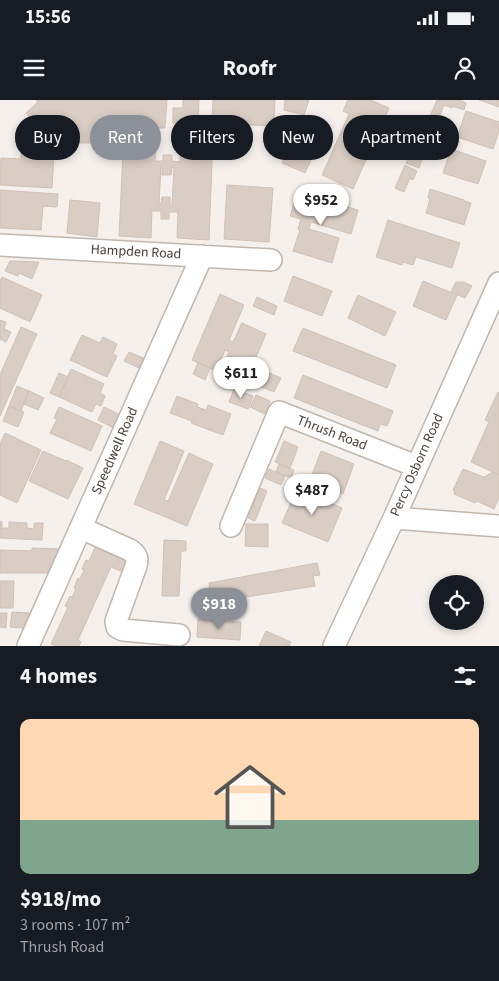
<!DOCTYPE html>
<html lang="en">
<head>
<meta charset="utf-8">
<style>
  body { margin:0; font-family:"Source Sans 3",sans-serif; background:#20242c; color:#f1f3f6; height:100vh; display:flex; flex-direction:column; font-size:19px; white-space:nowrap }
  * { box-sizing:border-box; margin:0 }
  p { font-size:16px; color:#9ea1a6 }
  .icon { flex:none; width:28px; height:28px; fill:none; stroke:currentColor; stroke-width:2; stroke-linecap:round; stroke-linejoin:round }
  .map { position:relative; height:546px; overflow:hidden }
  .sheet { display:flex; flex-direction:column; background:#171b24; flex:1 }
  .sheet>* { flex:none }
  .top-card { position:absolute; left:15px; top:15px; width:470px; height:45px; display:flex; gap:10px }
  .controls { position:absolute; left:429px; top:475px; display:grid; gap:10px }
  .controls a { display:grid; place-items:center; width:55px; height:55px; border-radius:50%; background:#171b24; box-shadow:0 2px 8px #0003; font-size:25px }
  .price { position:absolute; translate:-50% -42px; padding:0 11px; border-radius:18px; background:#fff; color:#222; font-size:16px; line-height:32px; filter:drop-shadow(0 1px 2px #0008) }
  .price::after { content:''; position:absolute; left:50%; top:30px; width:15px; height:11px; margin-left:-8px; background:inherit; clip-path:polygon(0 0,100% 0,50% 100%) }
  .price.active { background:#8c9099; color:#fff }
  ul { padding:0; list-style:none }
  li { display:grid; align-content:center; gap:10px; height:265px; padding:0 20px }
  li span { display:grid; place-items:center; height:155px; border-radius:10px; color:#555 }
  li>.icon { margin-inline-start:auto }
  span .icon { width:90px; height:90px; fill:#fffc; stroke-width:1 }
  li b { font-size:21px }
  h2 { display:flex; justify-content:space-between; align-items:center; height:60px; padding:0 20px; font-size:21px }
  .tag { padding:0 18px; border-radius:22px; background:#171b24; box-shadow:0 2px 8px #0003; font-size:18px; line-height:45px }
  .tag.active { background:#8c9099; color:#fff }
  .status { display:flex; justify-content:space-between; align-items:center; height:35px; padding:0 25px; background:#171b24; direction:ltr }
  .status svg { height:14px; fill:currentColor }
  header { display:flex; justify-content:space-between; align-items:center; height:65px; padding:0 20px; background:#171b24; font-size:22px; font-weight:700 }
  .map>svg:first-child { display:block }
  .building { fill:#d9cdc4; stroke:#d1c1b5; fill-rule:evenodd }
  .lines { fill:none; stroke-linecap:round; stroke-linejoin:round }
  .minor-casing { stroke:#c0b7ae; stroke-width:24 }
  .minor { stroke:#fff; stroke-width:21 }
  .labels { text-anchor:middle; dominant-baseline:central; stroke-width:4; stroke-linejoin:round; paint-order:stroke }
  .street-label { font-size:14px; fill:#494039; stroke:#fff }
</style>
</head>
<body>
<div class="status"><b>15:56</b><svg viewBox="0 0 49 12"><path d="M0 12V9h3v3zM5 12V6h3v6zM10 12V3h3v9zM15 12V0h3v12zM26 1h20v11H26zM47 4h2v5h-2z"/></svg></div>
<header><svg class="icon" aria-label="menu" viewBox="0 0 24 24"><path d="M4 6h16M4 12h16M4 18h16"/></svg>Roofr<svg class="icon" aria-label="person" viewBox="0 0 24 24"><circle cx="12" cy="8" r="4"/><path d="M4 21q1-7 8-7t8 7"/></svg></header>
<div class="map">
<svg width="499" height="546" viewBox="0 0 499 546">
  <rect width="100%" height="100%" fill="#f5f0eb"/>
  <path class="building" d="M 36,0 L 167,0 L 165,28 L 112,26 L 110,52 L 105,52 L 107,43 L 75,43 L 60,27 L 48,37 L 26,13 L 38,2 Z
    M 183,0 L 199,0 L 198,25 L 173,23 L 173,8 L 183,8 Z
    M 213,0 L 275,0 L 274,26 L 212,23 Z
    M 285,0 L 309,0 L 304,15 L 284,10 Z
    M 348,0 L 371,0 L 389,8 L 353,89 L 322,75 L 349,14 L 343,11 Z
    M 437,0 L 460,0 L 466,3 L 464,10 L 452,6 L 452,8 L 444,5 L 439,17 L 436,15 L 435,18 L 430,16 Z
    M 479,0 L 499,0 L 499,7 Z
    M 466,11 L 499,22 L 499,31 L 493,49 L 457,37 Z
    M 421,26 L 442,34 L 437,48 L 416,41 Z
    M 124,31 L 156,32 L 155,61 L 163,61 L 163,55 L 172,55 L 172,61 L 180,62 L 181,35 L 213,37 L 209,140 L 177,138 L 178,112 L 169,112 L 169,119 L 161,119 L 161,111 L 152,111 L 151,138 L 119,136 ZM 161,67 L 162,67 L 162,75 L 171,75 L 172,67 L 174,67 L 172,105 L 170,105 L 170,97 L 162,97 L 161,104 L 159,104 Z
    M 291,43 L 314,53 L 305,73 L 282,63 Z
    M 412,48 L 424,53 L 419,68 L 406,63 Z
    M 451,49 L 486,61 L 478,84 L 443,73 Z
    M 21,54 L 54,56 L 52,88 L 0,85 L 1,58 L 21,59 Z
    M 405,65 L 417,71 L 413,80 L 410,78 L 404,92 L 395,88 Z
    M 227,85 L 273,88 L 269,142 L 224,139 Z
    M 430,89 L 464,100 L 464,101 L 471,103 L 464,125 L 426,113 L 430,99 L 428,98 Z
    M 0,90 L 58,94 L 57,107 L 43,106 L 41,130 L 0,128 Z
    M 298,92 L 358,110 L 351,134 L 311,122 L 309,129 L 339,138 L 332,163 L 293,151 L 300,130 L 298,129 L 301,119 L 290,116 Z
    M 70,100 L 100,103 L 97,137 L 67,133 Z
    M 388,120 L 460,143 L 452,168 L 416,157 L 413,165 L 403,162 L 402,165 L 376,157 Z
    M 10,161 L 39,162 L 32,179 L 19,173 L 18,176 L 5,171 Z
    M 293,176 L 332,191 L 322,216 L 284,201 Z
    M 2,177 L 42,195 L 30,222 L 0,208 L 0,181 Z
    M 423,181 L 457,195 L 446,220 L 413,206 Z
    M 456,182 L 463,182 L 472,186 L 465,198 L 451,192 Z
    M 220,194 L 244,205 L 229,240 L 233,242 L 242,223 L 266,234 L 252,267 L 227,257 L 229,252 L 225,250 L 216,271 L 192,260 Z
    M 358,195 L 396,212 L 385,236 L 348,218 Z
    M 257,197 L 277,206 L 274,215 L 253,206 Z
    M 0,220 L 6,222 L 4,229 L 11,232 L 6,242 L 0,239 Z
    M 21,227 L 37,234 L 0,316 L 0,275 Z
    M 303,228 L 396,265 L 387,288 L 293,251 Z
    M 82,235 L 100,243 L 103,237 L 117,244 L 113,254 L 117,256 L 107,277 L 70,260 Z
    M 129,252 L 143,258 L 139,268 L 124,261 Z
    M 231,258 L 256,269 L 251,281 L 226,270 Z
    M 198,263 L 210,268 L 205,280 L 193,274 Z
    M 71,269 L 104,284 L 100,293 L 105,296 L 101,306 L 96,304 L 92,312 L 59,297 Z
    M 265,271 L 281,278 L 274,292 L 259,286 Z
    M 59,273 L 68,277 L 59,297 L 50,293 Z
    M 303,275 L 393,311 L 387,326 L 380,324 L 378,331 L 294,298 Z
    M 17,286 L 29,291 L 21,311 L 9,306 Z
    M 234,289 L 253,296 L 248,309 L 229,302 Z
    M 29,291 L 44,298 L 38,310 L 24,304 Z
    M 498,292 L 499,293 L 499,375 L 471,362 L 489,322 L 485,320 Z
    M 256,295 L 270,301 L 265,314 L 250,307 Z
    M 177,296 L 198,304 L 197,307 L 206,310 L 208,305 L 231,314 L 223,335 L 191,323 L 192,321 L 170,313 Z
    M 9,306 L 24,312 L 18,327 L 3,321 Z
    M 59,307 L 102,326 L 91,351 L 50,333 L 57,319 L 54,318 Z
    M 104,307 L 120,315 L 114,328 L 98,320 Z
    M 5,333 L 41,350 L 17,403 L 0,395 L 0,344 Z
    M 160,341 L 184,351 L 164,400 L 168,401 L 189,353 L 213,364 L 187,426 L 134,404 Z
    M 284,341 L 298,347 L 290,368 L 275,362 Z
    M 43,351 L 66,361 L 66,360 L 83,368 L 68,399 L 29,381 Z
    M 321,351 L 354,364 L 343,394 L 310,380 Z
    M 279,364 L 294,370 L 291,378 L 276,372 Z
    M 269,369 L 285,376 L 281,385 L 265,378 Z
    M 463,369 L 484,377 L 493,372 L 499,375 L 499,398 L 494,409 L 477,401 L 475,403 L 454,394 L 455,391 L 453,390 Z
    M 260,388 L 267,391 L 255,421 L 248,418 Z
    M 297,389 L 342,408 L 328,442 L 282,423 Z
    M 0,421 L 2,422 L 2,428 L 9,428 L 9,422 L 27,423 L 27,428 L 34,429 L 34,423 L 43,423 L 42,440 L 0,438 Z
    M 246,424 L 268,424 L 268,447 L 245,446 Z
    M 164,440 L 186,441 L 186,451 L 181,451 L 179,496 L 162,496 Z
    M 97,443 L 129,457 L 123,472 L 111,467 L 78,540 L 81,542 L 79,546 L 56,546 L 51,544 L 68,507 L 65,506 L 70,496 L 72,497 L 76,489 L 74,488 L 78,478 L 80,479 L 84,470 L 82,469 L 86,460 L 89,461 Z
    M 32,448 L 59,449 L 49,473 L 0,473 L 0,450 L 32,451 Z
    M 317,463 L 320,475 L 313,476 L 315,486 L 228,500 L 228,502 L 218,504 L 216,490 L 210,491 L 209,483 Z
    M 0,481 L 14,481 L 13,508 L 0,508 Z
    M 12,512 L 29,513 L 23,528 L 10,527 Z
    M 0,513 L 7,513 L 6,528 L 0,527 Z
    M 198,519 L 241,522 L 240,540 L 197,537 Z
    M 266,531 L 291,542 L 289,546 L 259,546 Z"/>
  <g class="lines">
    <defs>
      <path id="minor" d="M 0,145 L 271,160
        M 394,418 L 499,426
        M 231,426 L 279,312 L 416,366
        M 81,428 L 130,450 C 137,455 138,458 136,466 L 116,521 L 117,527 L 123,530 L 179,535
        M 28,546 L 202,156
        M 334,546 L 394,418 L 499,183"/>
    </defs>
    <use href="#minor" class="minor-casing"/>
    <use href="#minor" class="minor"/>
  </g>
  <g class="labels">
    <g class="street-label">
      <text transform="translate(136 152) rotate(3)">Hampden Road</text>
      <text transform="translate(332 333) rotate(21)">Thrush Road</text>
      <text transform="translate(115 351) rotate(-66)">Speedwell Road</text>
      <text transform="translate(417 365) rotate(-66)">Percy Osborn Road</text>
    </g>
  </g>
</svg>
<div class="controls">
<a><svg class="icon" aria-label="locate" viewBox="0 0 24 24"><circle cx="12" cy="12" r="6"/><path d="M12 2v4M12 18v4M2 12h4M18 12h4"/></svg></a>
</div>
<b class="price" style="left:321px;top:126px">$952</b>
<b class="price" style="left:241px;top:299px">$611</b>
<b class="price" style="left:312px;top:416px">$487</b>
<b class="price active" style="left:219px;top:530px">$918</b>
<div class="top-card">
<a class="tag">Buy</a>
<a class="tag active">Rent</a>
<a class="tag">Filters</a>
<a class="tag">New</a>
<a class="tag">Apartment</a>
</div>
</div>
<section class="sheet">
<h2>4 homes<svg class="icon" aria-label="filters" viewBox="0 0 24 24"><path d="M4 7h16M4 17h16"/><circle cx="9" cy="7" r="2"/><circle cx="15" cy="17" r="2"/></svg></h2>
<ul>
<li><span style="background:linear-gradient(#ffd9b3 65%,#7fa58c 0)"><svg class="icon" aria-label="home" viewBox="0 0 24 24"><path d="M3 11l9-7 9 7M6 9v11h12V9"/></svg></span><div><b>$918/mo</b><p>3 rooms · 107 m²</p><p>Thrush Road</p></div></li>
</ul>
</section>
</body>
</html>
